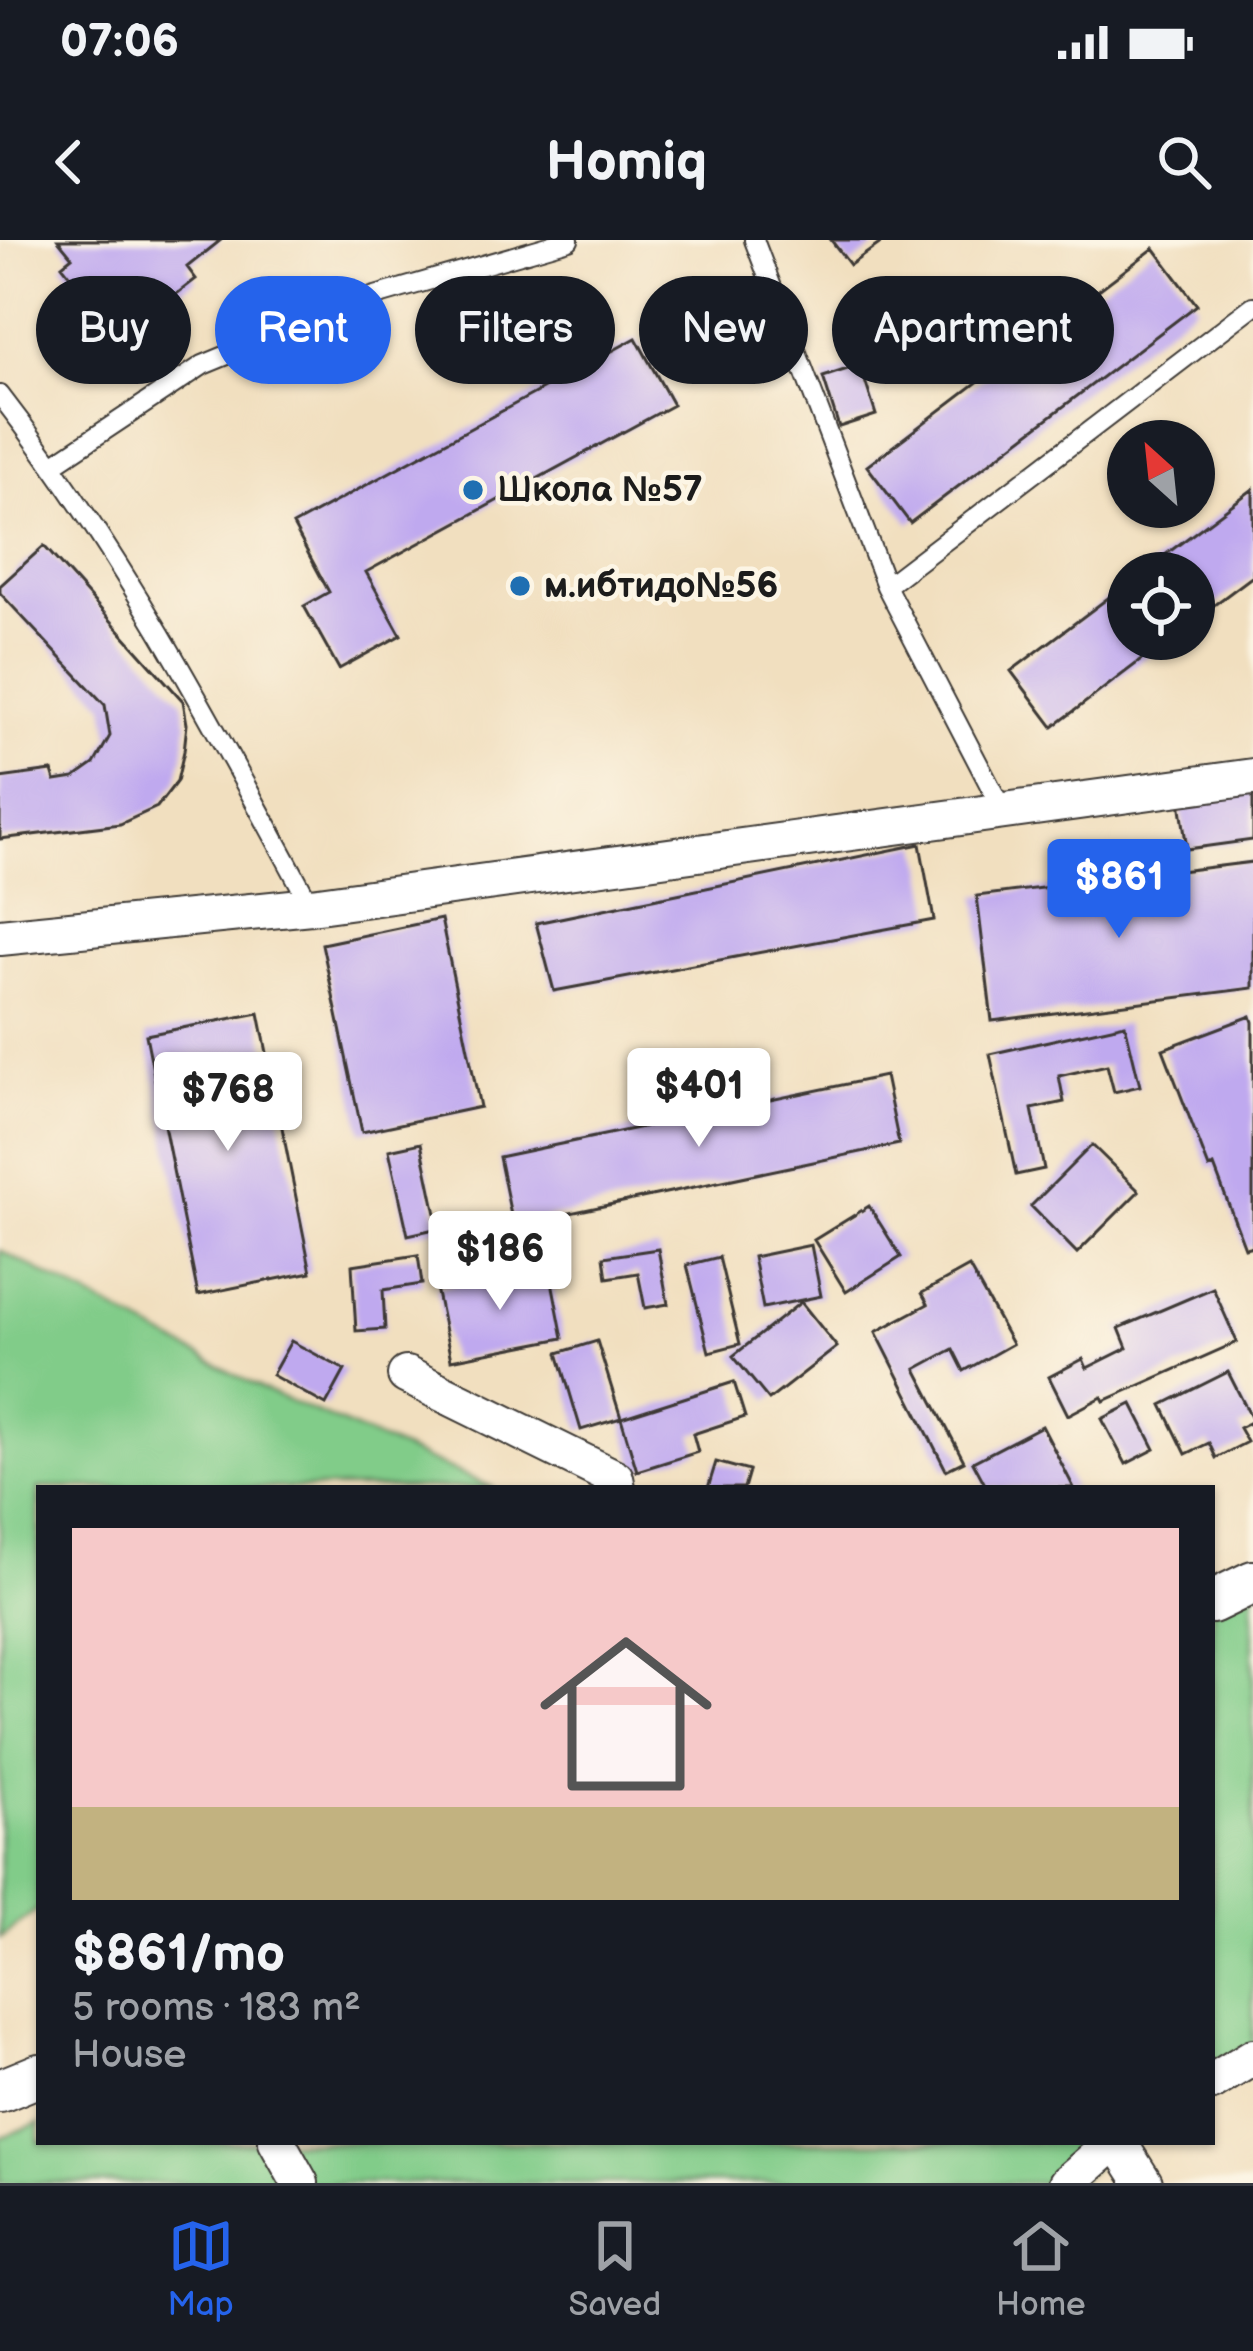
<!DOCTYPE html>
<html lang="en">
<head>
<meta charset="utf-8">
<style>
  body { margin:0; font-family:"Balsamiq Sans",sans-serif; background:#20242c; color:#f1f3f6; height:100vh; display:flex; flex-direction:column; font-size:45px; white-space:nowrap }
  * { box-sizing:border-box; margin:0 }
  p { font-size:39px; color:#9ea1a6 }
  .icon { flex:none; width:66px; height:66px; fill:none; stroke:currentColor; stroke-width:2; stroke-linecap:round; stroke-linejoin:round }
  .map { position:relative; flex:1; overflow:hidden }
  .side { position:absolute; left:36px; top:1245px; width:1179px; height:660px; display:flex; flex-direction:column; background:#171b24; border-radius:0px; box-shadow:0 3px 9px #0004 }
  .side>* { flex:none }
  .top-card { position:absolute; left:36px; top:36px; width:1182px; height:108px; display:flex; gap:24px }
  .needle { width:78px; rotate:333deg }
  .controls { position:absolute; left:1107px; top:180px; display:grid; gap:24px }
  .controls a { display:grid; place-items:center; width:108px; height:108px; border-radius:50%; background:#171b24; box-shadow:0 3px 9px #0004; font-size:60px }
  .price { position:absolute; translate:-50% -102px; padding:0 27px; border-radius:12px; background:#fff; color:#222; font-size:39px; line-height:78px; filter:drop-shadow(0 3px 6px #0008) }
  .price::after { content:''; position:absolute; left:50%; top:72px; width:36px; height:27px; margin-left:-18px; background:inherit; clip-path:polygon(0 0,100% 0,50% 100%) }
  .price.active { background:#2563eb; color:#fff }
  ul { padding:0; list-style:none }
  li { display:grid; align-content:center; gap:24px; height:636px; padding:0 36px }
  li span { display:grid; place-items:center; height:372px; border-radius:0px; color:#555 }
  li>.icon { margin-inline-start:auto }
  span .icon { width:216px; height:216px; fill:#fffc; stroke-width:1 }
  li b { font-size:51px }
  .tag { padding:0 42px; border-radius:54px; background:#171b24; box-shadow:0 3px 9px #0004; font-size:42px; line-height:108px }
  .tag.active { background:#2563eb; color:#fff }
  .status { display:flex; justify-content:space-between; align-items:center; height:84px; padding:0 60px; background:#171b24; direction:ltr }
  .status svg { height:33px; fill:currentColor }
  header { display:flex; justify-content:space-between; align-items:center; height:156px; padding:0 36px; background:#171b24; font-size:54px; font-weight:600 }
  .tab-bar { display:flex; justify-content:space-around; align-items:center; height:168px; border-top:3px solid #363941; background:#171b24; font-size:33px; color:#9ea1a6 }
  .tab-bar a { display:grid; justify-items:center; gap:6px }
  .tab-bar .active { color:#2563eb }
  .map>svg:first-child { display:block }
  .green { fill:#81cc89; stroke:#4e7452; stroke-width:3 }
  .building { fill:#bfa9ef }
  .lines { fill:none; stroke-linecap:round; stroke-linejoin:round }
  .service-casing { stroke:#3c3934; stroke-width:22 }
  .minor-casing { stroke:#3c3934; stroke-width:40 }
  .tertiary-casing { stroke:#3c3934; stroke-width:46 }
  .service { stroke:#fff; stroke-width:18 }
  .minor { stroke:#fff; stroke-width:36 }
  .tertiary { stroke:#fff; stroke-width:42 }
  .poi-dot { fill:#1f6fb2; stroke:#fcf5e5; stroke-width:4.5 }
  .labels { text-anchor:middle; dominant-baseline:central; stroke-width:9; stroke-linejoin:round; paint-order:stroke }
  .poi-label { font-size:36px; font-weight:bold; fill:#1c1c1c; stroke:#fcf5e5; text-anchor:start }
</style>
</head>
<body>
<div class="status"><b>07:06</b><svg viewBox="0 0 49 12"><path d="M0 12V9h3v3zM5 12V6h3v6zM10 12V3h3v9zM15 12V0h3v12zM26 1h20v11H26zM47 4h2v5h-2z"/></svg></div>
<header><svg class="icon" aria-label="back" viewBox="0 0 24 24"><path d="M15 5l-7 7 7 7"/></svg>Homiq<svg class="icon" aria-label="search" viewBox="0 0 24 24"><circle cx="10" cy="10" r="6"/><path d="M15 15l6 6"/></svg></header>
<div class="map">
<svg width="1253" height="1943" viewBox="0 0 1253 1943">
  <rect width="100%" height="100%" fill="#fcf5e5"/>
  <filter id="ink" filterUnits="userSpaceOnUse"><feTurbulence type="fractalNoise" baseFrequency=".00833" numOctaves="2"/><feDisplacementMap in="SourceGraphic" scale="24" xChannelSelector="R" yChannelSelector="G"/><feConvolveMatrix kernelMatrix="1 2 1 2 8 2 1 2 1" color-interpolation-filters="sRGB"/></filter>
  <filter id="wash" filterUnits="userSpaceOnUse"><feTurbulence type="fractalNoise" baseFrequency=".004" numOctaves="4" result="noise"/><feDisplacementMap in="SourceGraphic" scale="48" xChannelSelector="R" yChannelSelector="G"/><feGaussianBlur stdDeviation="2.7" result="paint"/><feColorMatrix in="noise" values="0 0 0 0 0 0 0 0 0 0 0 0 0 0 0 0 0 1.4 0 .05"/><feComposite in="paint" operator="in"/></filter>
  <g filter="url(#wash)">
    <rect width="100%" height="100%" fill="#f1dfbf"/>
    <path class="green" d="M 0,1010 L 268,1152 L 494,1248 L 39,1248 L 39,1668 L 0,1698 Z
      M 1253,1347 L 1253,1815 L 1212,1842 L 1212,1366 Z
      M 39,1883 L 39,1902 L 1122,1902 L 1076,1943 L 0,1943 L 0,1898 Z"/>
    <g id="blocks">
      <path class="building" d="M 58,0 L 221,0 L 187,27 L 196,39 L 130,90 L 121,79 L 111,87 L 62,25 L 72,17 Z
        M 831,0 L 885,0 L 850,25 Z
        M 1154,8 L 1197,65 L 910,283 L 867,226 Z
        M 636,98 L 673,165 L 366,332 L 401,395 L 339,429 L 304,366 L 329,352 L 293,285 Z
        M 860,125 L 876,175 L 839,187 L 823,137 Z
        M 1253,249 L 1253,336 L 1194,380 L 1194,333 L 1141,333 Z
        M 44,306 L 183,461 L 187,484 L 184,511 L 177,541 L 157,567 L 120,584 L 0,599 L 0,538 L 52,531 L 55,541 L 74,538 L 94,524 L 110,496 L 105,465 L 0,353 L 0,346 Z
        M 1128,343 L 1128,399 L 1169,399 L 1053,487 L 1011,431 Z
        M 1253,544 L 1253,600 L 1187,609 L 1179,554 Z
        M 920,604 L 934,680 L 554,751 L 536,683 Z
        M 1253,622 L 1253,748 L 992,781 L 977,656 Z
        M 441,679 L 480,867 L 362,892 L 322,704 Z
        M 259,773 L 311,1032 L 198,1055 L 146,795 Z
        M 1251,776 L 1253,782 L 1253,1006 L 1245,1008 L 1214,926 L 1209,928 L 1163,809 Z
        M 1125,784 L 1140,846 L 1114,852 L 1107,825 L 1059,836 L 1064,862 L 1032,869 L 1044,929 L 1016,935 L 990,814 Z
        M 885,836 L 899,904 L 513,985 L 499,917 Z
        M 421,903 L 439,988 L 408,995 L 389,910 Z
        M 1092,905 L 1139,951 L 1077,1013 L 1031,966 Z
        M 869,966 L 901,1017 L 846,1052 L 814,1000 Z
        M 811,1005 L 821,1056 L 763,1068 L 753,1017 Z
        M 658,1009 L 668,1064 L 645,1068 L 638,1033 L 607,1038 L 604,1017 Z
        M 418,1015 L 422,1044 L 383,1050 L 385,1089 L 356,1091 L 352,1025 Z
        M 719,1017 L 740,1104 L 709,1112 L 687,1025 Z
        M 549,1026 L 563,1098 L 451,1120 L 436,1048 Z
        M 969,1027 L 1012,1104 L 964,1131 L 953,1109 L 916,1129 L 964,1221 L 946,1230 L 876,1092 L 928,1064 L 922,1053 Z
        M 1213,1048 L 1237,1102 L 1104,1161 L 1102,1157 L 1068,1175 L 1049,1137 L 1083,1119 L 1087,1128 L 1127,1108 L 1119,1088 Z
        M 801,1062 L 837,1107 L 769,1160 L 733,1116 Z
        M 291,1101 L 345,1130 L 326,1165 L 272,1135 Z
        M 597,1101 L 621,1178 L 581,1190 L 558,1113 Z
        M 1228,1132 L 1253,1181 L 1239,1188 L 1247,1202 L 1216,1218 L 1209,1203 L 1186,1214 L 1162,1165 Z
        M 734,1142 L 745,1177 L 693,1194 L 698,1212 L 637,1231 L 621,1178 Z
        M 1132,1164 L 1155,1209 L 1126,1224 L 1102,1179 Z
        M 1042,1186 L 1074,1248 L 987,1248 L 973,1222 Z
        M 716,1222 L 749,1231 L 744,1248 L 708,1248 Z"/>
    </g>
  </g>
  <g filter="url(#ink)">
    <use href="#blocks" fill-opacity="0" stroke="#3c3934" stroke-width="3"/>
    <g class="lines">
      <defs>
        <path id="service" d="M 754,0 L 886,346 L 1002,569
          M 0,155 C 123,313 217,491 311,666
          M 54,224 L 203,125 L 358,61 L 569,0
          M 886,346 L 1253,66"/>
        <path id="minor" d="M 0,697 L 311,666 L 1253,537
          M 406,1135 L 615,1238 L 617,1248
          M 1212,1842 L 1253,1817
          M 277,1902 L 300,1943
          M 1118,1902 L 1144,1943
          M 1067,1943 L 1114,1902"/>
        <path id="tertiary" d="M 1212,1362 L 1253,1342
          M 0,1851 L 39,1835"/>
      </defs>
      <use href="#service" class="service-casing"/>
      <use href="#minor" class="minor-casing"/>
      <use href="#tertiary" class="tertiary-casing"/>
      <use href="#service" class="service"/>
      <use href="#minor" class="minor"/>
      <use href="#tertiary" class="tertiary"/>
    </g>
  </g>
  <g class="poi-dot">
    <circle cx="473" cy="250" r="12"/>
    <circle cx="520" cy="346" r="12"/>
  </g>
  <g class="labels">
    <g class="poi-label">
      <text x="497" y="250">Школа №57</text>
      <text x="544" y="346">м.ибтидо№56</text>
    </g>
  </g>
</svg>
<div class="controls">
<a><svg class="needle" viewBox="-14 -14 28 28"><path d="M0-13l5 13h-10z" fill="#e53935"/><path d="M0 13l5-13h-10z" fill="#9ea1a6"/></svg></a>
<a><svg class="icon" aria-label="locate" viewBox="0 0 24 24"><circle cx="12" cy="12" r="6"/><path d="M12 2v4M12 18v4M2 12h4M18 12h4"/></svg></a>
</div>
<b class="price active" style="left:1119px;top:701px">$861</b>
<b class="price" style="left:699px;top:910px">$401</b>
<b class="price" style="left:228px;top:914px">$768</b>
<b class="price" style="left:500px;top:1073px">$186</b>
<div class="top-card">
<a class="tag">Buy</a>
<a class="tag active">Rent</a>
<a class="tag">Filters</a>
<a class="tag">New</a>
<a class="tag">Apartment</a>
</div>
<section class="side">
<ul>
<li><span style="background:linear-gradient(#f6c9c9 75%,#c2b280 0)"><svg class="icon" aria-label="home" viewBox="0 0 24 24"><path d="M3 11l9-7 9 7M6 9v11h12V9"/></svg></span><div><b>$861/mo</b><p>5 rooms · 183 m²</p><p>House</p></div></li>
</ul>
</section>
</div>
<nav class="tab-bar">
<a class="active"><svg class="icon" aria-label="map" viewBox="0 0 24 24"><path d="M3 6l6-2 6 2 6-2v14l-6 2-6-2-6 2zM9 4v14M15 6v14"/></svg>Map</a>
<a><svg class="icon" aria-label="saved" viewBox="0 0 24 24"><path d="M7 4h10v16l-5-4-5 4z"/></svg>Saved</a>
<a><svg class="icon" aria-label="home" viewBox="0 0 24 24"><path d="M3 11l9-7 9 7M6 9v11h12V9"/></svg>Home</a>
</nav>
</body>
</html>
